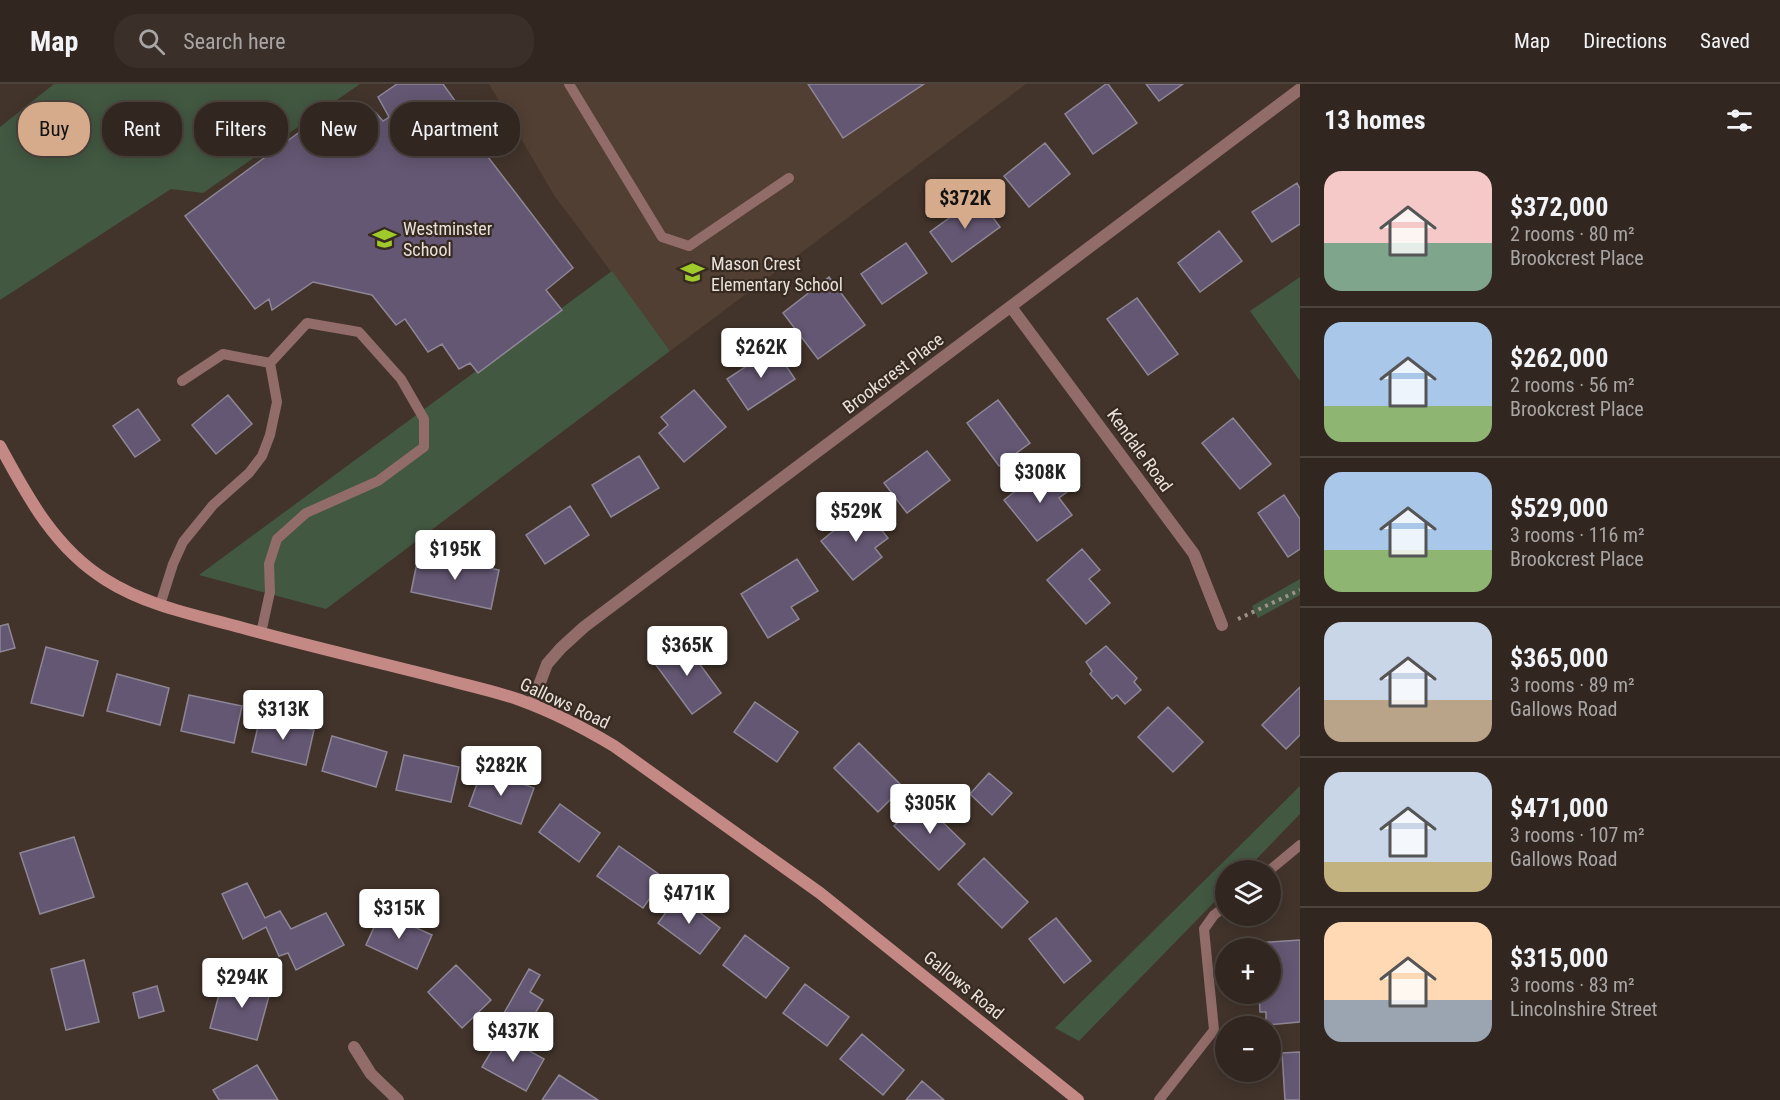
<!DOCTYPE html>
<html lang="en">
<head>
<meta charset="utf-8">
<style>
  body { margin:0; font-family:"Roboto Condensed",sans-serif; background:#3a2f29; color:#f1f3f6; height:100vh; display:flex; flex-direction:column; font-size:22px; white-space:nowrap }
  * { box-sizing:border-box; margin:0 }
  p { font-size:20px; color:#a8a5a5 }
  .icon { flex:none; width:33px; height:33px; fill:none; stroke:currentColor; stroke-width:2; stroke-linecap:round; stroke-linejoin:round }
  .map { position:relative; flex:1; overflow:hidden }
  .panel { display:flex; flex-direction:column; background:#322720; width:480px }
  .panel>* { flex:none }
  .banner { position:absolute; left:18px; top:18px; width:570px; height:54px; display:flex; gap:12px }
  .controls { position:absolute; left:1215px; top:776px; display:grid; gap:12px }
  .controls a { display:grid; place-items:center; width:66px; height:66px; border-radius:50%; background:#322720; box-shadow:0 3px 15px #0003,0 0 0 2px #4d443e; font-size:30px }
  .price { position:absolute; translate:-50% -51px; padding:0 14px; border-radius:6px; background:#fff; color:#222; font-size:20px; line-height:39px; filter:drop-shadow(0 2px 3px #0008) }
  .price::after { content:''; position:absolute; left:50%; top:36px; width:18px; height:14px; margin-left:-9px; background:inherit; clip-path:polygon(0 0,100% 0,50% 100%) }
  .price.current { background:#d6ab8b; color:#111 }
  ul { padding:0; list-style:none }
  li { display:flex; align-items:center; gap:18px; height:150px; padding:0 24px }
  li+li { border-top:2px solid #4d443e }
  li span { display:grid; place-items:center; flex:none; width:168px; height:120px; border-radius:18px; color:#555 }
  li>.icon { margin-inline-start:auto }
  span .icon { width:72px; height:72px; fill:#fffc; stroke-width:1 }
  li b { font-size:26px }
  h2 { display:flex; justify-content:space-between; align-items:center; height:72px; padding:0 24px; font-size:26px }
  .tag { padding:0 21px; border-radius:24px; background:#322720; box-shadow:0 3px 15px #0003,0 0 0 2px #4d443e; font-size:21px; line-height:54px }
  .tag.current { background:#d6ab8b; color:#111 }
  header { display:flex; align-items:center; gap:36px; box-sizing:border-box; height:84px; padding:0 30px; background:#322720; border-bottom:2px solid #4d443e }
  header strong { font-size:28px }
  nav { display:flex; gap:33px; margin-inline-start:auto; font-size:21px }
  .search { width:420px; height:54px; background:#3a2f29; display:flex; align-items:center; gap:15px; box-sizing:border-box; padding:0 21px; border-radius:24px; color:#a8a5a5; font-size:22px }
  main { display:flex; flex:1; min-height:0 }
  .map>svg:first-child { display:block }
  .built { fill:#523f33 }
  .green { fill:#425841 }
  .building { fill:#645773; stroke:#8e8696; stroke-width:1.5 }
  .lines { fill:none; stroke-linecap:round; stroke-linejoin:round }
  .path { stroke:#9c9189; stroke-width:4; stroke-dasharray:3 4.5; stroke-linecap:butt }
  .lane { stroke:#926c69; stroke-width:10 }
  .street { stroke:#926c69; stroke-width:12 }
  .secondary { stroke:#c48985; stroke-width:12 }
  .labels { text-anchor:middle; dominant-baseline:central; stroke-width:4.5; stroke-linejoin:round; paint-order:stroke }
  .poi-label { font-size:18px; fill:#eae1db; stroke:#372a21; text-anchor:start }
  .street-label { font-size:18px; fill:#eae1db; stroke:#372a21 }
</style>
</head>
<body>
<header>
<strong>Map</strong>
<div class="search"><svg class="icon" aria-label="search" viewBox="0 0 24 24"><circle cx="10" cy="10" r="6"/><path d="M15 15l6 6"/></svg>Search here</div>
<nav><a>Map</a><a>Directions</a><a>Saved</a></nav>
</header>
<main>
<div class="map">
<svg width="1300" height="1016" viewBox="0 0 1300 1016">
  <rect width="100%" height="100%" fill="#42342b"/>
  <path class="built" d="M 489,0 L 1026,0 L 670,267 L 554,111 Z"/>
  <path class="green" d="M 54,0 L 360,0 L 203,109 L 171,105 L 0,216 L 0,43 Z
    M 612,187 L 670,267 L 326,525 L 199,491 Z
    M 1300,193 L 1300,297 L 1250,227 Z
    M 1300,495 L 1300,511 L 1258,534 L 1252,522 Z
    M 1300,702 L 1300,730 L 1246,786 L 1226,786 L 1225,807 L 1079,957 L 1055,944 Z"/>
  <path class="building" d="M 397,0 L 443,0 L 471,39 L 443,57 L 452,71 L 475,56 L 573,184 L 546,206 L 562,226 L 478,289 L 470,279 L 459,285 L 442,260 L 428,268 L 405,235 L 396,241 L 372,211 L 313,198 L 272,226 L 269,215 L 255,225 L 185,132 L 320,33 L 330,48 L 360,26 L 375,28 L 383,37 L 389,33 L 378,13 Z
    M 808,0 L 924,0 L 843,54 Z
    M 1106,0 L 1108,0 L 1137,39 L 1093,70 L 1065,30 Z
    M 1146,0 L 1183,0 L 1159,17 Z
    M 1045,59 L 1070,90 L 1029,123 L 1004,92 Z
    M 1297,99 L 1300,105 L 1300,140 L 1272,158 L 1252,128 Z
    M 978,113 L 1000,143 L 952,178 L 930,148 Z
    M 1219,147 L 1242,177 L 1200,208 L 1178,179 Z
    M 906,159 L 927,189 L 882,220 L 861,190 Z
    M 829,193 L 865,241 L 818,275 L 783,229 Z
    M 1137,214 L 1178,270 L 1148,291 L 1107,235 Z
    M 774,264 L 795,295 L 748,326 L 727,295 Z
    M 694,306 L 726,343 L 684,378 L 659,349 L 668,341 L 661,333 Z
    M 228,311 L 252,340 L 216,370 L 192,341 Z
    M 998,316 L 1030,359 L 999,382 L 967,339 Z
    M 138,325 L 160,356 L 135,373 L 113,342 Z
    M 1233,334 L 1271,380 L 1240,405 L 1202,359 Z
    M 927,367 L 950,396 L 907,429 L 884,399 Z
    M 639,372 L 659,404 L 611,433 L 592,401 Z
    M 1047,382 L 1067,408 L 1059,414 L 1072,431 L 1037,457 L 1004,416 Z
    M 1284,411 L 1300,435 L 1300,465 L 1288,473 L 1258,429 Z
    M 570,422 L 589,451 L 545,480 L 526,451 Z
    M 863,423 L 888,454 L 875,464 L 882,473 L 853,496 L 821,457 Z
    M 1082,465 L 1100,486 L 1089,495 L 1110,519 L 1086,540 L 1047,496 Z
    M 419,469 L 499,486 L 491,525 L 411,508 Z
    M 797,475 L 818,507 L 791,523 L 799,535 L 768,554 L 741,510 Z
    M 8,540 L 15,564 L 0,568 L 0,542 Z
    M 682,556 L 721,609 L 692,630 L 653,577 Z
    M 1106,562 L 1137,594 L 1134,598 L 1141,606 L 1125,620 L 1117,611 L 1112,615 L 1090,590 L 1092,587 L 1086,578 Z
    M 46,563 L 98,577 L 83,632 L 31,619 Z
    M 117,590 L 169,604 L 160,641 L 107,627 Z
    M 1300,603 L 1300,651 L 1286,665 L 1262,641 Z
    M 189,611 L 242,622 L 234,659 L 181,647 Z
    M 755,618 L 798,648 L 777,678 L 734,648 Z
    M 1168,623 L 1203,658 L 1173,688 L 1138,653 Z
    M 260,634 L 314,646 L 306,681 L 252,668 Z
    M 332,652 L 387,668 L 376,703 L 322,687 Z
    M 859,659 L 903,703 L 878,728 L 834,684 Z
    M 404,671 L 459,683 L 451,718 L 396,706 Z
    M 482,686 L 534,704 L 521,740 L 469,722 Z
    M 989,689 L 1012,709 L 992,731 L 970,710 Z
    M 920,716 L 965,760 L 939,786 L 894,742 Z
    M 560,720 L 600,749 L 579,778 L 539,748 Z
    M 74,753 L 94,813 L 40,830 L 20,769 Z
    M 619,762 L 664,794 L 643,824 L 597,792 Z
    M 984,774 L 1028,818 L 1002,844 L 958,800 Z
    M 247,799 L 265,834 L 280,827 L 291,845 L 326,829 L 344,861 L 296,886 L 288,869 L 279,872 L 266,843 L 243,855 L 222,810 Z
    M 678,812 L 720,844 L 700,870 L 658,839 Z
    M 381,828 L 432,851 L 417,885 L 366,861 Z
    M 1056,834 L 1091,877 L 1064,899 L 1029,855 Z
    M 745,851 L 789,884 L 766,914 L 723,881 Z
    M 1300,856 L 1300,938 L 1266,941 L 1266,928 L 1260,928 L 1259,909 L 1270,909 L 1270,864 L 1256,864 L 1255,859 Z
    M 84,876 L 99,938 L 66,946 L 51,885 Z
    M 456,881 L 491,916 L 462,944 L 428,908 Z
    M 529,885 L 540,891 L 530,908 L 543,916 L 526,945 L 504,929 Z
    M 239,892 L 272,901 L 257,956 L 210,944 L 220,907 L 234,911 Z
    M 805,900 L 849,933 L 827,962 L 783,929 Z
    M 157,902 L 164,927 L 139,934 L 133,909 Z
    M 862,950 L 904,986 L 883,1011 L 840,975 Z
    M 501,951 L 544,975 L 526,1007 L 482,983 Z
    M 1300,968 L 1300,1016 L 1285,1016 L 1282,969 Z
    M 257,981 L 278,1016 L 219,1016 L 213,1006 Z
    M 559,991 L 598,1016 L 542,1016 Z
    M 922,997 L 944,1016 L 906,1016 Z"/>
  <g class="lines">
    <path class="path" d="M 1238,535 L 1300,506"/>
    <path class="lane" d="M 569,0 L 662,153 L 689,162 L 789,94
      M 182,297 L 223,270 L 270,279
      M 160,521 L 173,480 L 183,458 L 213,421 L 249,389 L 262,372 L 270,351 L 277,318 L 270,279 L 307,239 L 359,248 L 401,295 L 424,335 L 424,363 L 378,397 L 306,429 L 277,455 L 269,480 L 270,508 L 261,549
      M 1270,786 L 1300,761
      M 1159,1016 L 1214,946 L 1204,845 L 1214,831 L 1226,822"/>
    <path class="street" d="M 1011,223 L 1194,470 L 1222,541
      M 532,620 L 547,580 L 561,564 L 584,543 L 1300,5
      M 354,963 L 371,990 L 398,1016"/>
    <path class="secondary" d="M 0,362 C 27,412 55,465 106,496 C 147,522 196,531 243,544 C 305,561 369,576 432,592 C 461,600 492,606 520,616 C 553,628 584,644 614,662 L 820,809 L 1078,1016"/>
  </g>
  <defs>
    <symbol id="school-bare" viewBox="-9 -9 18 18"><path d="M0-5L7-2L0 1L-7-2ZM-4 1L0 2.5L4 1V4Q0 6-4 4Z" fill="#a0c92c" stroke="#372a21" stroke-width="2.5" paint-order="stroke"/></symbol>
  </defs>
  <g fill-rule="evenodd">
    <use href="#school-bare" x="368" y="138" width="33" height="33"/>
    <use href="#school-bare" x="676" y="172" width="33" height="33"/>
  </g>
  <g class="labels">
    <g class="poi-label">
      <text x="403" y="144">Westminster<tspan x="403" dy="21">School</tspan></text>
      <text x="711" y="179">Mason Crest<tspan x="711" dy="21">Elementary School</tspan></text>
    </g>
    <g class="street-label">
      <text transform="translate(893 289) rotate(-37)">Brookcrest Place</text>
      <text transform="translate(1140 366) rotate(54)">Kendale Road</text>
      <text transform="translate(565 619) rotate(25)">Gallows Road</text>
      <text transform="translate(964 901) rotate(39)">Gallows Road</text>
    </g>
  </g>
</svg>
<div class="controls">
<a><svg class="icon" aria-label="layers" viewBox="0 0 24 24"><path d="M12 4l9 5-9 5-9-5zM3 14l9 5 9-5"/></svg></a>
<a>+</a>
<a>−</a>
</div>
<b class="price current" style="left:965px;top:146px">$372K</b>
<b class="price" style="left:761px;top:295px">$262K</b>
<b class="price" style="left:1040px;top:420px">$308K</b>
<b class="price" style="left:856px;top:459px">$529K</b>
<b class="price" style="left:455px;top:497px">$195K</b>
<b class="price" style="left:687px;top:593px">$365K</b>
<b class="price" style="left:283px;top:657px">$313K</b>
<b class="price" style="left:501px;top:713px">$282K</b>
<b class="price" style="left:930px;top:751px">$305K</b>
<b class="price" style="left:689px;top:841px">$471K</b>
<b class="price" style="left:399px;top:856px">$315K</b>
<b class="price" style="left:242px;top:925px">$294K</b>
<b class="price" style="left:513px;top:979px">$437K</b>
<div class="banner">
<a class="tag current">Buy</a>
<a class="tag">Rent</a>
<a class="tag">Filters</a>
<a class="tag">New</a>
<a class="tag">Apartment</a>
</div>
</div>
<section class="panel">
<h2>13 homes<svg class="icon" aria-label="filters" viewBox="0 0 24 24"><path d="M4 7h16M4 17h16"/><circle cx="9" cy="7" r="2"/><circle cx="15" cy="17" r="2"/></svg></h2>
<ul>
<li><span style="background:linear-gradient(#f6c9c9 60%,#7fa58c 0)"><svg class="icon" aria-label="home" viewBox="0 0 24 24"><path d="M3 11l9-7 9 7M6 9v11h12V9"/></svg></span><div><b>$372,000</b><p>2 rooms · 80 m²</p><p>Brookcrest Place</p></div></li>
<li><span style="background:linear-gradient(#a9c7e8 70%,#8fb573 0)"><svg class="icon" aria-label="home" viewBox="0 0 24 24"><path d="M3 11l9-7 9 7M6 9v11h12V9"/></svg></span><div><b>$262,000</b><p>2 rooms · 56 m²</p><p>Brookcrest Place</p></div></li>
<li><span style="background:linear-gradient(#a9c7e8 65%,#8fb573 0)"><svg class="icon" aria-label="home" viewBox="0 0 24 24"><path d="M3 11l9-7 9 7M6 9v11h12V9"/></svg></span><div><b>$529,000</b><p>3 rooms · 116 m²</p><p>Brookcrest Place</p></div></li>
<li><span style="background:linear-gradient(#c9d6e8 65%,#b9a48a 0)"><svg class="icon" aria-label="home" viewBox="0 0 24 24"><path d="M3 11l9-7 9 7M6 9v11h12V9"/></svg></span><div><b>$365,000</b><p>3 rooms · 89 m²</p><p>Gallows Road</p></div></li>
<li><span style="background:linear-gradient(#c9d6e8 75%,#c2b280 0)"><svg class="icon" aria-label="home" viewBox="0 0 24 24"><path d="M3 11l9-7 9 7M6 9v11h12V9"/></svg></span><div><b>$471,000</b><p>3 rooms · 107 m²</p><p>Gallows Road</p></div></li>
<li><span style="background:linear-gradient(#ffd9b3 65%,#9aa5b1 0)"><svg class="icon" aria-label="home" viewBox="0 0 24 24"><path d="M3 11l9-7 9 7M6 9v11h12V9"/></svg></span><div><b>$315,000</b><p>3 rooms · 83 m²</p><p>Lincolnshire Street</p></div></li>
</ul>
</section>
</main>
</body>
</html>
